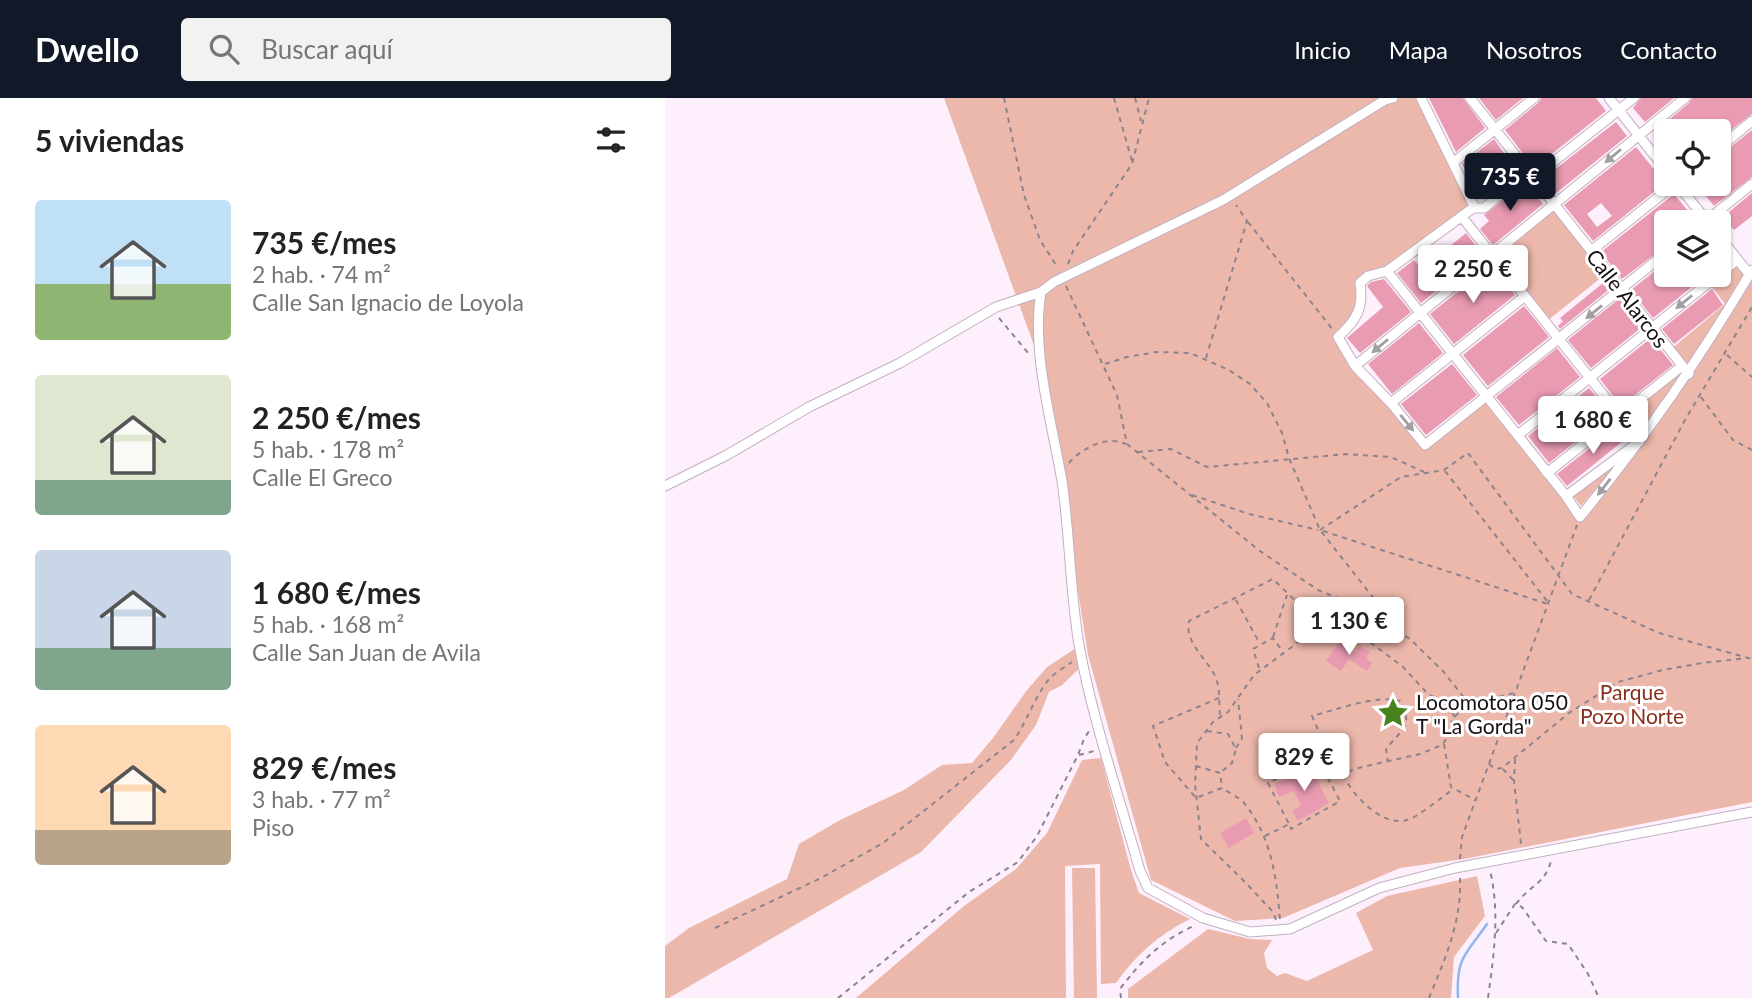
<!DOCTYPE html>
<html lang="es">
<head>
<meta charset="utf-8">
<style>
  body { margin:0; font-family:Lato,sans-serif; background:#f2f2f2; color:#222; height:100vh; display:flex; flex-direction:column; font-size:26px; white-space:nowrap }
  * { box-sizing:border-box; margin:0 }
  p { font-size:23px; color:#767676 }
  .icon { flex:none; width:38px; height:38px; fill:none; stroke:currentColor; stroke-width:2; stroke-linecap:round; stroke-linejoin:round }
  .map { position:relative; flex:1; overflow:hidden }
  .side { display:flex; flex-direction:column; background:#fff; width:665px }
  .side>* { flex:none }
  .controls { position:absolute; left:989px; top:21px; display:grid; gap:14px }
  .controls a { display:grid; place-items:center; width:77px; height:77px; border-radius:7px; background:#fff; box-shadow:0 2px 5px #0004; font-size:35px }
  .price { position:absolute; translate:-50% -60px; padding:0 16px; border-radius:7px; background:#fff; color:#222; font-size:23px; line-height:46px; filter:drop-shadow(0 2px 4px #0008) }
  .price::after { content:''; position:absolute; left:50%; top:42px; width:21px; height:16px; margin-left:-10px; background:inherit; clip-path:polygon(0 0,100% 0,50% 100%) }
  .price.selected { background:#111827; color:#fff }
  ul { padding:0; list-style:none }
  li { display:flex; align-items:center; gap:21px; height:175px; padding:0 35px }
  li span { display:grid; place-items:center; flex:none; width:196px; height:140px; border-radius:7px; color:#555 }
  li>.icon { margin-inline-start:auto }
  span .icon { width:84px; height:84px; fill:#fffc; stroke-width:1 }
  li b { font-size:30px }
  h2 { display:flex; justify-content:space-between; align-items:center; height:84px; padding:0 35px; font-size:30px }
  header { display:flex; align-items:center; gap:42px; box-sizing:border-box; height:98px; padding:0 35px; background:#111827; color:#fff }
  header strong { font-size:33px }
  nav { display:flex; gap:38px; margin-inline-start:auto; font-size:24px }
  .search { width:490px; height:63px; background:#f2f2f2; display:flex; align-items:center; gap:18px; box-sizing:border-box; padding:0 24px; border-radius:7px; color:#767676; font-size:26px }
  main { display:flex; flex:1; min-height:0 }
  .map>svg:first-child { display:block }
  .green { fill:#edb8ac }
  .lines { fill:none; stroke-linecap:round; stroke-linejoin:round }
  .stream { stroke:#8eb6f2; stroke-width:2.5 }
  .building { fill:#e99bb2; fill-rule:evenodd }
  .street-casing { stroke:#c2b0c2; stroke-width:11 }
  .path { stroke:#8d838d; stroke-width:2; stroke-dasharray:5 5; stroke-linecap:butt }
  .street { stroke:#fff; stroke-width:9 }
  .oneway { fill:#a19fa1 }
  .labels { text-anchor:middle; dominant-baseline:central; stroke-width:6; stroke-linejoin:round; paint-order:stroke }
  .street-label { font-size:21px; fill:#150f15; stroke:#fff }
  .park-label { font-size:21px; fill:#8a2f1c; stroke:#fff }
  .poi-label { font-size:21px; fill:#150f15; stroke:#fff; text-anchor:start }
</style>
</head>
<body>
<header>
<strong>Dwello</strong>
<div class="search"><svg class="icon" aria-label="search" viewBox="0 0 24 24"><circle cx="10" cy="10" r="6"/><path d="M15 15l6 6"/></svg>Buscar aquí</div>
<nav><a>Inicio</a><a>Mapa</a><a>Nosotros</a><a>Contacto</a></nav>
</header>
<main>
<section class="side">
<h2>5 viviendas<svg class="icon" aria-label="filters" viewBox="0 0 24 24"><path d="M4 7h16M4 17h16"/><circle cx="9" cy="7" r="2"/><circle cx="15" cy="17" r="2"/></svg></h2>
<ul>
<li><span style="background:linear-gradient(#bfe0f5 60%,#8fb573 0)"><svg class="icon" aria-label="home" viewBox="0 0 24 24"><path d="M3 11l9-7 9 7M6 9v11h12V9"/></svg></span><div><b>735 €/mes</b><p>2 hab. · 74 m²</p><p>Calle San Ignacio de Loyola</p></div></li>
<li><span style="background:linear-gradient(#dfe7d0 75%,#7fa58c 0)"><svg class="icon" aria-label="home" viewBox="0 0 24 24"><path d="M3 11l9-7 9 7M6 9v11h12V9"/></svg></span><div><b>2 250 €/mes</b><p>5 hab. · 178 m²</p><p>Calle El Greco</p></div></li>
<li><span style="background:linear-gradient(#c9d6e8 70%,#7fa58c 0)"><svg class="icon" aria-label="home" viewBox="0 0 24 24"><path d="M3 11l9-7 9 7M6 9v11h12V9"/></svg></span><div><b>1 680 €/mes</b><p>5 hab. · 168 m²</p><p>Calle San Juan de Avila</p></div></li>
<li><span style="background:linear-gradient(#ffd9b3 75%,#b9a48a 0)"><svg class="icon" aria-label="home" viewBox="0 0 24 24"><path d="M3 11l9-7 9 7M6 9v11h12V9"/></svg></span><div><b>829 €/mes</b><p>3 hab. · 77 m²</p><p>Piso</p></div></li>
</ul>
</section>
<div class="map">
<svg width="1087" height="900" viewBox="0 0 1087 900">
  <rect width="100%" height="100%" fill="#feeffd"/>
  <path class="green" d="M 279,0 L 756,0 L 808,106 L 715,173 L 698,175 L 695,185 L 697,206 L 673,239 L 690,268 L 760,347 L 823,299 L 915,419 L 975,344 L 955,318 L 1017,268 L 1005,252 L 1060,206 L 1044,185 L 1072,162 L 1087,172 L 1087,704 L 799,761 L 735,770 L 618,820 L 570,823 L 486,782 L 423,557 L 379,275 Z
    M 889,106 L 943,174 L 881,224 L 828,157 Z
    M 957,358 L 958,360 L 916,408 L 908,398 Z
    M 414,548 L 418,567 L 397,587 L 384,594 L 371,627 L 346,662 L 256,754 L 4,900 L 0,900 L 0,848 L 24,830 L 122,781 L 134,746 L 175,722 L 239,692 L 277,667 L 307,665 L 328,640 L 362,592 L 382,569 Z
    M 436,660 L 466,772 L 474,795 L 525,821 C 494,836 471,857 451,885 L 436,886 L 435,766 L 400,768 L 401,900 L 191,900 L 299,808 L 351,771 L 382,735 L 417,662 Z
    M 407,770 L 430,770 L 432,900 L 409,900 Z
    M 812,778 L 820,818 L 789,859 L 786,900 L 463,900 L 463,891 L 543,831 L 585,841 L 607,842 L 599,855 L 602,870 L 612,878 L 620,875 L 642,883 L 708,852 L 691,815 L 722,798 Z"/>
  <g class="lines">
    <path class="stream" d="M 793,900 C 791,859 800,858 822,826"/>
  </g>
  <path class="building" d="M 764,0 L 798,0 L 820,30 L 791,54 Z
    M 814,0 L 858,0 L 831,22 Z
    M 876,0 L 931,0 L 941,13 L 869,70 L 840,32 L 873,5 Z
    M 976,0 L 1009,0 L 980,24 L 968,10 Z
    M 1027,0 L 1087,0 L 1087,16 L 1054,41 L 1054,33 L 1001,33 L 1001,49 L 989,34 L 1024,5 Z
    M 951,24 L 962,38 L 890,96 L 883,87 L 889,83 L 884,76 Z
    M 1087,32 L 1087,79 L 1049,108 L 1031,86 L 1054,86 L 1054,57 L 1058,55 Z
    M 829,41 L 852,74 L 818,102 L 797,66 Z
    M 971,49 L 1000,85 L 928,143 L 899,107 ZM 936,105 L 947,118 L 932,129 L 922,116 Z
    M 861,85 L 878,106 L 828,147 L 815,131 L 824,123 L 819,117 Z
    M 1087,95 L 1087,118 L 1069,132 L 1058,119 Z
    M 1009,96 L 1032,124 L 1001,124 L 1001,148 L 957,181 L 936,154 Z
    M 801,135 L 817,156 L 756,205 L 732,175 L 749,162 L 761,176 L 789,154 L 785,148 Z
    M 1001,164 L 1001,177 L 1014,177 L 1017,181 L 1023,177 L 1035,177 L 1038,180 L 988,220 L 966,192 Z
    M 826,167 L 850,197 L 789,246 L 765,216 Z
    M 719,181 L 746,214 L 695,255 L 682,240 L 718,209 L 702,188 L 706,184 Z
    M 938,185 L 940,188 L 943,186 L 946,190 L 895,231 L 893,228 L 898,223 L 895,220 Z
    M 1047,191 L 1058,207 L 1009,246 L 997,231 Z
    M 955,200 L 977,229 L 926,270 L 903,242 Z
    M 859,208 L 884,239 L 823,288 L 798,257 Z
    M 754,225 L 778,255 L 727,296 L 703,266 Z
    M 986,240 L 1008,267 L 956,308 L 935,281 Z
    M 892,250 L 915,279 L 854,327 L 831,299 Z
    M 787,266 L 812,297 L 761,337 L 736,306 Z
    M 924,290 L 945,316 L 884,365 L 863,338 Z
    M 954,327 L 963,339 L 902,388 L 892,376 Z
    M 674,544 L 690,555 L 695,548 L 705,554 L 701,561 L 707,565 L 702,573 L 684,561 L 676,573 L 661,563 Z
    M 647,672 L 664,705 L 633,723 L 627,713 L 636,708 L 629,693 L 614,699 L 609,686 Z
    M 581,720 L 589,735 L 564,750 L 555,735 Z"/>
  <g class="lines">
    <defs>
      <path id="street" d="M 756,0 L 808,106 L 808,110 L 722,173 L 703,178 L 695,185 C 699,210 691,223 673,239 L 690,268 L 1020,0
        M 805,0 L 1024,276
        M 944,0 L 1001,72
        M 1054,50 L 1087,23
        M 788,65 L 869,0
        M 868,80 L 969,0
        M 1012,86 L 1043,124
        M 808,110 L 819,110 L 863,74
        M 797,119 L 975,343 L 901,398
        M 1040,124 L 1087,86
        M 1054,138 L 1084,176
        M 926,153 L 1010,86
        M 722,173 L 901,398 L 915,419 C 979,341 1036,259 1087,172
        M 376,194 C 366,253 387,325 397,383 C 405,438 405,493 414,547 C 428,624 454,698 475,773 L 483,790 L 538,820 L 585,834 L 625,831 L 714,790 L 790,770 L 1087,714
        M 690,268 L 726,305 L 760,347 L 1001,155
        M 726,305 L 860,198
        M 853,337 L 1072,162
        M 882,375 L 1017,268
        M 0,388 L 62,357 L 144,309 L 235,265 L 331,209 L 376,194 L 389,184 L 558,102 L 720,2 L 728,0"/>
    </defs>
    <use href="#street" class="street-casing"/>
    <path class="path" d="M 339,0 L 359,97 L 375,142 L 393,170
      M 449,0 L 467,63
      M 470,0 L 476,23
      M 583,124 L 668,232
      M 403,166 L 408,153 L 467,66 L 484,0
      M 401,188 L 452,297 L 462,346 L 595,453 L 653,492 L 695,509 L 745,541 L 778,573 L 804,606
      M 334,220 L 364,256
      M 1062,257 L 1087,279
      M 541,260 L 582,123 L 571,107
      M 440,266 L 462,259 L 492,254 L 525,255 L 564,272 L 585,286 L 602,305 L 617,335 L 624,360 L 655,432 L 732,530
      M 1036,299 L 1068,342 L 1087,352
      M 473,354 L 506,351 L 542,369 L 681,356 L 726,359 L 759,374
      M 404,365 C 417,350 442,337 461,346
      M 780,373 L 882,503
      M 527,397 L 584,416 L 653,432
      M 655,432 L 736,379 L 779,372 L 803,355 L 907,496 L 994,535 L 1087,561
      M 658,433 L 883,506
      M 571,502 L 595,546
      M 924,502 L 1020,322 L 1087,209
      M 608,539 L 622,497
      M 594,570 L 588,551 L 608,540 L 618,554
      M 554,600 L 488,628 L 500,664 L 531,700 L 557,690 C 564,695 574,699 579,705 C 607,739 612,782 615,823
      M 555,617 C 554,607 555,593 552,583 C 546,563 519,547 524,523 L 608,481 L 659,531
      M 542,633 L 563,636 L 571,651 L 567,665 L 555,675
      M 779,646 L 786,689 L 810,702
      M 571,650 L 577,640 L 573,601
      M 414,657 L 429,653
      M 850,661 L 849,683 L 856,746
      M 824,666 L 830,671 L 837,670 L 904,615 L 953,584 L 998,572 L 1037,565 L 1083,560
      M 531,668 L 555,675 L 557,689
      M 838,671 L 848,682
      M 673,677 L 647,618 C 671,612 712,596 735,603 C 750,627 735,633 721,651 L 723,664
      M 678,677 C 688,697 716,729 742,722 C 752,720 779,697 789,691
      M 664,680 L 697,669 L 755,656 L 777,647 L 784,637 L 787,621 L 804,606 L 849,595
      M 600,738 L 624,726 L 626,731 L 675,703 L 653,662 L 603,685 L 624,726
      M 795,761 L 797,739 L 912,427
      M 851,806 C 865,787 880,786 886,763
      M 611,822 L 608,814 L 581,785 L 536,741 L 530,686 L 532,645 L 548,624 L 563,614 L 589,577 L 647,534 L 669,531 L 706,545 L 737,568 L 764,597 L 778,602 L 790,619
      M 50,830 L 156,780 L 218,745 L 349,642 C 363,622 369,599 385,580 C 391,574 400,569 407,564
      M 831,835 L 850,806 L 857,809 L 881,843 L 903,846 L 923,876 L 934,900
      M 173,900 L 304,794 L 353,764 L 372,738 L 413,657 L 419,641 L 424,633
      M 456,900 L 455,891 C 476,863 498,841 531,827
      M 764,900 C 780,861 797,823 795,780
      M 823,900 C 829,856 835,815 825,772"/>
    <use href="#street" class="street"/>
  </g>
  <defs><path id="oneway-solid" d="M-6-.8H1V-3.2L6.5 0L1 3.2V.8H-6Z" transform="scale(1.75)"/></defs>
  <g class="oneway">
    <use href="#oneway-solid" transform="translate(948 58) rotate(140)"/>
    <use href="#oneway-solid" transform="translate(1019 204) rotate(141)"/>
    <use href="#oneway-solid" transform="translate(929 214) rotate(141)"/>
    <use href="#oneway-solid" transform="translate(715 248) rotate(140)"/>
    <use href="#oneway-solid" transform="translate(742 325) rotate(51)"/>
    <use href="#oneway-solid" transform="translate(939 389) rotate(128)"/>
  </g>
  <defs>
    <symbol id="sight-bare" viewBox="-9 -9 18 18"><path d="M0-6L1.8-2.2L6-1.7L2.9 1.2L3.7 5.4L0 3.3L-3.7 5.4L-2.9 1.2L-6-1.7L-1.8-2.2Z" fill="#48821d" stroke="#fff" stroke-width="2.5" paint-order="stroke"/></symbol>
  </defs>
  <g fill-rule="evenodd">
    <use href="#sight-bare" x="706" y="593" width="44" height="44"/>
  </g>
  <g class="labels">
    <g class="street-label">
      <text transform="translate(963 200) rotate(52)">Calle Alarcos</text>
    </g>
    <g class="park-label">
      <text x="967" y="593">Parque<tspan x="967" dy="24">Pozo Norte</tspan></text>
    </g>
    <g class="poi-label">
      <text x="751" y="603">Locomotora 050<tspan x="751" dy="24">T "La Gorda"</tspan></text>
    </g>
  </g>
</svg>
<div class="controls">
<a><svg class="icon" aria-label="locate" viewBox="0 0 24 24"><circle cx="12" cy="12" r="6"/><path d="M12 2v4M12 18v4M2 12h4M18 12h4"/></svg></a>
<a><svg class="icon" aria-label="layers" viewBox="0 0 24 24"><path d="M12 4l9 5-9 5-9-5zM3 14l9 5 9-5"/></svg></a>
</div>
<b class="price selected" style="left:845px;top:115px">735 €</b>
<b class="price" style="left:808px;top:207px">2 250 €</b>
<b class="price" style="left:928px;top:358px">1 680 €</b>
<b class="price" style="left:684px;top:559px">1 130 €</b>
<b class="price" style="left:639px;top:695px">829 €</b>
</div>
</main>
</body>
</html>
